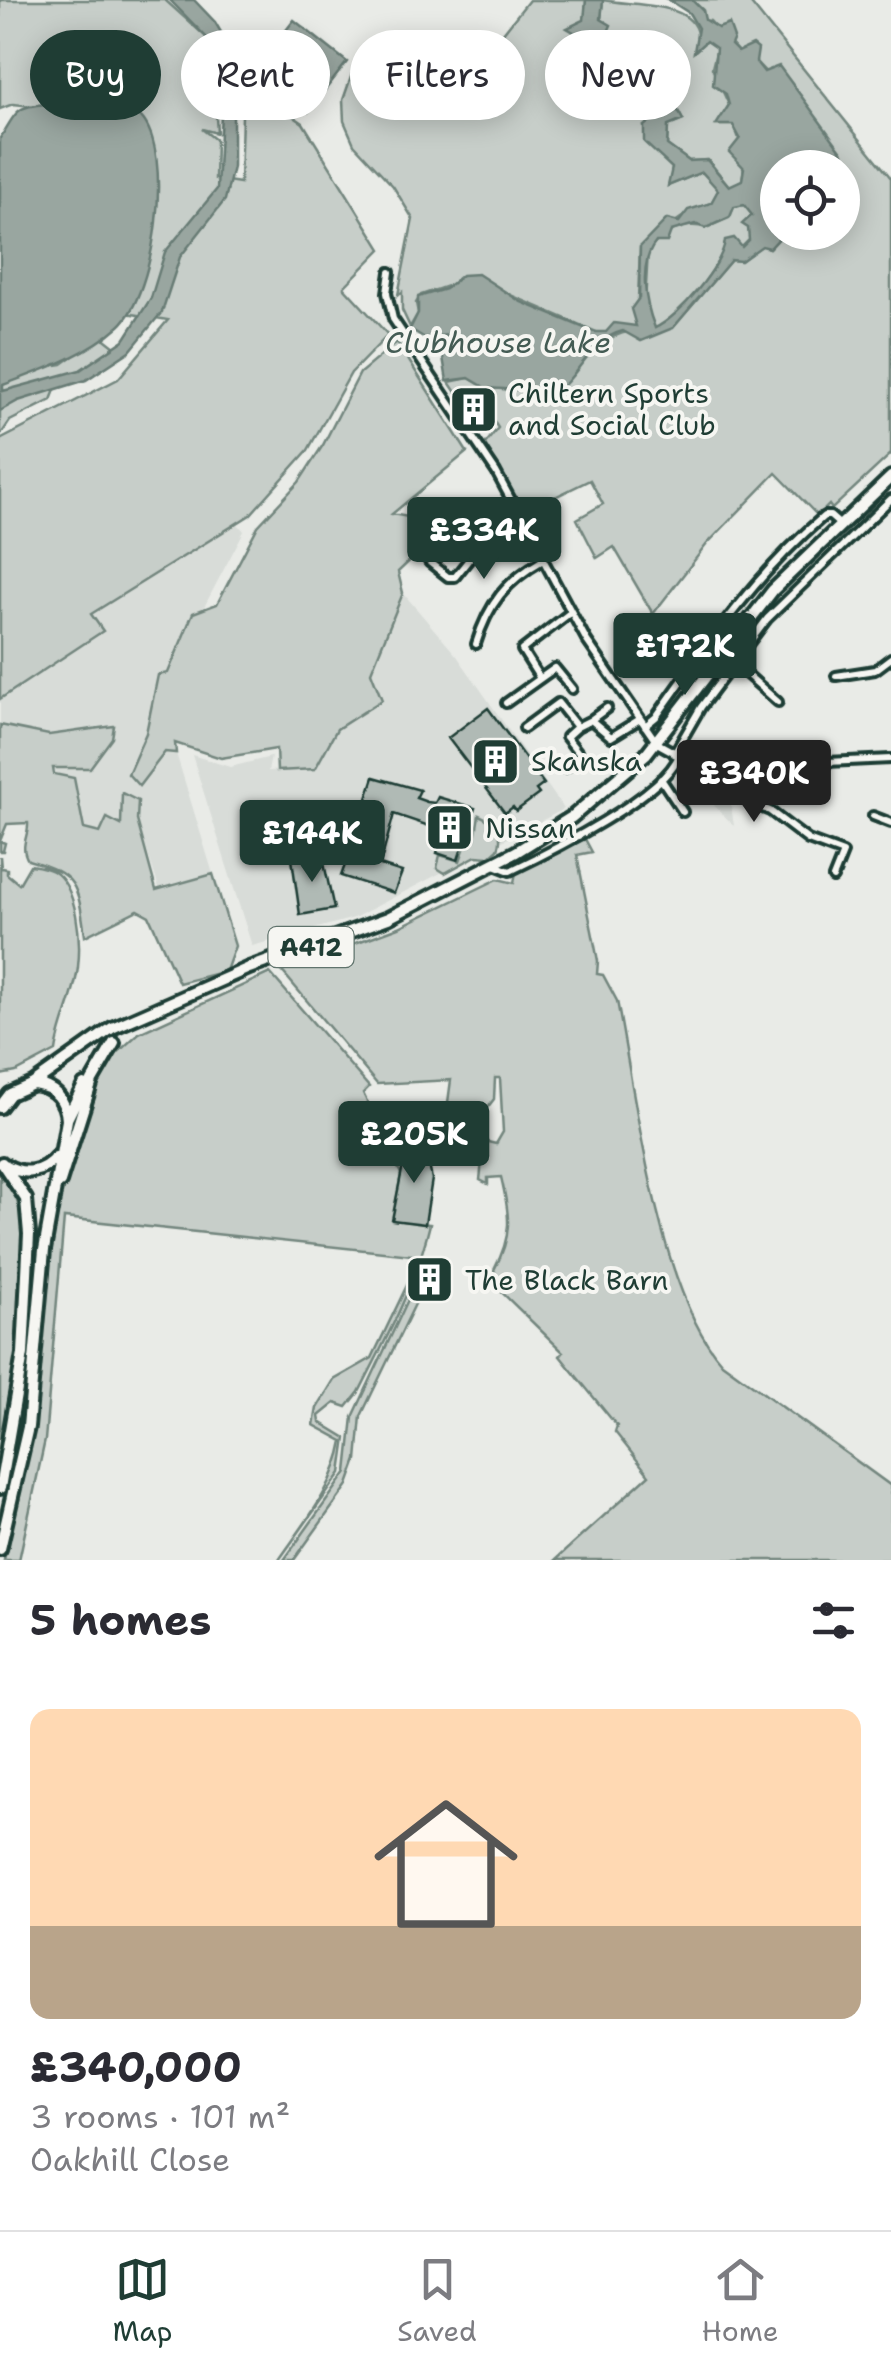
<!DOCTYPE html>
<html lang="en">
<head>
<meta charset="utf-8">
<style>
  body { margin:0; font-family:"Shantell Sans",sans-serif; background:#f2f2f3; color:#2b2b33; height:100vh; display:flex; flex-direction:column; font-size:38px; white-space:nowrap }
  * { box-sizing:border-box; margin:0 }
  p { font-size:32px; color:#7c7c81 }
  .icon { flex:none; width:55px; height:55px; fill:none; stroke:currentColor; stroke-width:2; stroke-linecap:round; stroke-linejoin:round }
  .map { position:relative; height:1560px; overflow:hidden }
  .sheet { display:flex; flex-direction:column; background:#fff; flex:1 }
  .sheet>* { flex:none }
  .guide { position:absolute; left:30px; top:30px; width:832px; height:90px; display:flex; gap:20px }
  .controls { position:absolute; left:760px; top:150px; display:grid; gap:20px }
  .controls a { display:grid; place-items:center; width:100px; height:100px; border-radius:50%; background:#fff; box-shadow:0 5px 25px #0003; font-size:50px }
  .price { position:absolute; translate:-50% -85px; padding:0 22px; border-radius:10px; background:#1f3d34; color:#fff; font-size:32px; line-height:65px; filter:drop-shadow(0 2px 5px #0008) }
  .price::after { content:''; position:absolute; left:50%; top:60px; width:30px; height:22px; margin-left:-15px; background:inherit; clip-path:polygon(0 0,100% 0,50% 100%) }
  .price.current { background:#222; color:#fff }
  ul { padding:0; list-style:none }
  li { display:grid; align-content:center; gap:20px; height:530px; padding:0 30px }
  li span { display:grid; place-items:center; height:310px; border-radius:20px; color:#555 }
  li>.icon { margin-inline-start:auto }
  span .icon { width:180px; height:180px; fill:#fffc; stroke-width:1 }
  li b { font-size:42px }
  h2 { display:flex; justify-content:space-between; align-items:center; height:120px; padding:0 30px; font-size:42px }
  .pill { padding:0 35px; border-radius:45px; background:#fff; box-shadow:0 5px 25px #0003; font-size:35px; line-height:90px }
  .pill.current { background:#1f3d34; color:#fff }
  .tabs { display:flex; justify-content:space-around; align-items:center; height:140px; border-top:2px solid #e1e1e2; background:#fff; font-size:28px; color:#7c7c81 }
  .tabs a { display:grid; justify-items:center; gap:5px }
  .tabs .current { color:#1f3d34 }
  .map>svg:first-child { display:block }
  .built { fill:#d8dcd8 }
  .green { fill:#c7cec9; stroke:#73867e; stroke-width:2.5 }
  .water { fill:#99a6a0; stroke:#687c75; stroke-width:2.5; fill-rule:evenodd }
  .building { fill:#b0bab5; stroke:#1f3d34; stroke-width:2.5 }
  .lines { fill:none; stroke-linecap:round; stroke-linejoin:round }
  .minor-casing { stroke:#1f3d34; stroke-width:14 }
  .primary-casing { stroke:#1f3d34; stroke-width:18 }
  .minor { stroke:#f6f6f2; stroke-width:6 }
  .primary { stroke:#f6f6f2; stroke-width:10 }
  .labels { text-anchor:middle; dominant-baseline:central; stroke-width:8; stroke-linejoin:round; paint-order:stroke }
  .shield { fill:#f6f6f2; stroke:#60746d; stroke-width:2.5 }
  .shield-label { font-size:25px; font-weight:bold; fill:#1f3d34 }
  .poi-label { font-size:28px; fill:#1f3d34; stroke:#f6f6f2; text-anchor:start }
  .water-label { font-size:30px; font-style:italic; fill:#445c54; stroke:#f6f6f2 }
</style>
</head>
<body>
<div class="map">
<svg width="891" height="1560" viewBox="0 0 891 1560">
  <rect width="100%" height="100%" fill="#e9ebe7"/>
  <filter id="ink" filterUnits="userSpaceOnUse"><feTurbulence type="fractalNoise" baseFrequency=".01" numOctaves="2"/><feDisplacementMap in="SourceGraphic" scale="20" xChannelSelector="R" yChannelSelector="G"/><feConvolveMatrix kernelMatrix="1 2 1 2 8 2 1 2 1" color-interpolation-filters="sRGB"/></filter>
  <g filter="url(#ink)">
    <path class="built" d="M 237,523 L 244,531 L 203,609 L 193,613 L 167,674 L 158,675 L 146,733 L 128,774 L 139,785 L 165,752 L 176,753 L 213,874 L 159,888 L 137,820 L 138,802 L 122,794 L 121,826 L 100,833 L 83,829 L 79,796 L 54,775 L 53,768 L 90,768 L 112,738 L 73,730 L 49,735 L 0,725 L 0,699 L 102,631 L 91,614 Z
      M 403,593 L 457,656 L 564,809 L 354,918 L 252,946 L 192,755 L 230,767 L 271,757 L 268,771 L 315,768 L 337,729 L 381,700 L 371,672 Z
      M 696,765 L 725,765 L 734,826 L 693,783 L 686,771 Z"/>
    <path class="green" d="M 0,0 L 165,0 L 205,36 L 212,50 L 217,133 L 202,129 L 216,140 L 215,179 L 240,183 L 243,82 L 303,123 L 381,249 L 344,287 L 388,335 L 351,373 L 308,450 L 250,515 L 91,614 L 103,631 L 0,699 L 0,440 L 118,379 L 168,320 L 120,312 L 134,116 L 13,104 L 0,109 Z
      M 529,0 L 586,0 L 585,38 L 573,69 L 574,96 L 585,88 L 599,90 L 603,99 L 617,105 L 606,96 L 605,90 L 587,86 L 603,71 L 658,100 L 665,110 L 644,126 L 672,168 L 670,185 L 702,172 L 719,189 L 711,203 C 684,211 664,232 640,247 L 637,326 L 601,334 L 508,294 L 450,285 L 421,295 L 416,303 L 418,313 L 410,327 L 402,310 L 402,292 L 398,295 L 413,219 L 393,186 L 354,144 L 344,121 L 343,100 L 352,74 L 362,80 L 400,73 L 433,55 L 437,61 L 461,48 L 480,62 Z
      M 603,0 C 638,7 709,0 696,50 L 706,41 L 717,48 L 712,68 L 729,105 L 717,125 L 733,125 C 742,142 746,161 742,180 L 730,187 L 708,160 L 689,161 L 667,145 L 668,126 L 683,120 L 669,94 L 664,70 L 679,68 L 659,50 L 640,45 L 635,36 L 618,58 L 607,51 L 601,19 Z
      M 692,0 L 748,0 L 891,178 L 891,454 L 832,509 L 829,505 L 818,516 L 776,473 L 707,544 L 653,614 L 614,547 L 597,558 L 577,519 L 603,504 L 590,480 L 524,512 L 485,444 L 498,428 L 475,392 L 457,394 L 449,382 L 469,378 L 486,388 L 557,392 C 569,381 575,366 586,356 C 616,328 633,330 673,328 L 731,260 L 741,261 L 762,245 L 770,248 L 784,233 L 842,232 L 842,168 L 820,167 L 842,152 L 756,62 L 738,52 L 710,21 L 704,20 L 703,10 Z
      M 744,205 L 752,215 L 750,240 L 742,248 L 725,247 C 712,276 683,314 655,329 L 645,303 L 648,251 C 662,234 684,220 706,228 L 729,218 L 734,207 Z
      M 101,336 L 115,347 L 86,370 L 59,380 L 51,400 L 10,421 L 0,436 L 0,385 L 15,371 L 62,364 Z
      M 397,342 L 467,452 L 392,514 L 408,517 L 432,503 L 444,509 L 449,523 L 398,572 L 403,593 L 371,672 L 382,700 L 337,729 L 315,769 L 277,771 L 276,749 L 221,758 L 175,743 L 176,753 L 165,752 L 139,786 L 128,774 L 146,733 L 158,675 L 168,673 L 193,613 L 217,604 L 258,526 L 299,482 L 323,445 L 360,373 Z
      M 0,725 L 49,735 L 114,726 L 112,738 L 90,768 L 53,768 L 54,774 L 74,778 L 84,829 L 100,833 L 107,818 L 121,825 L 122,793 L 138,801 L 137,820 L 156,890 L 213,874 L 235,946 L 226,971 L 179,983 L 149,916 L 138,910 L 85,936 C 78,884 77,874 28,860 C 19,846 29,836 28,823 L 7,824 L 0,841 L 5,843 L 3,851 L 0,851 Z
      M 479,815 C 493,821 505,832 498,849 L 489,857 L 476,856 L 445,873 L 437,868 L 440,855 L 460,861 L 468,838 L 475,839 Z
      M 585,839 L 592,852 L 577,855 L 598,961 L 597,974 L 603,975 L 617,1001 C 636,1097 658,1292 722,1363 L 891,1486 L 891,1560 L 555,1560 L 649,1475 L 615,1432 L 617,1426 L 560,1356 L 563,1352 L 484,1275 L 496,1274 L 494,1270 C 513,1235 510,1215 501,1177 L 488,1178 L 488,1184 L 480,1180 L 484,1141 L 496,1144 L 503,1132 L 500,1078 L 495,1078 L 494,1099 L 481,1116 L 447,1110 L 451,1080 L 377,1084 L 281,970 L 399,927 L 498,879 L 514,883 L 516,872 Z
      M 0,856 L 1,868 L 7,869 L 7,874 L 19,884 L 30,865 C 37,866 46,867 53,871 C 78,886 81,941 78,967 C 75,996 60,1023 56,1051 L 16,1072 L 0,1075 Z
      M 270,973 L 369,1087 L 363,1093 L 401,1174 L 393,1220 L 430,1224 C 416,1283 387,1338 359,1392 L 347,1407 L 335,1403 L 319,1416 L 320,1422 L 346,1438 L 341,1473 L 279,1560 C 305,1522 335,1487 343,1441 L 314,1425 L 317,1408 L 334,1380 L 372,1358 L 421,1256 L 64,1218 L 45,1440 L 19,1560 L 4,1560 L 33,1424 L 54,1214 L 77,1131 L 101,1076 L 114,1056 L 139,1033 Z
      M 0,1175 C 6,1183 14,1191 17,1201 C 39,1267 12,1390 0,1458 Z
      M 412,1291 L 416,1302 L 361,1416 L 357,1460 L 348,1485 L 294,1560 L 284,1560 L 347,1472 L 353,1417 Z"/>
    <path class="water" d="M 170,0 L 194,0 L 215,22 L 225,39 L 233,68 L 233,167 L 225,200 L 180,257 L 162,312 L 130,351 L 86,380 L 18,401 L 0,411 L 0,138 C 7,129 13,112 24,108 C 45,99 121,107 141,117 C 174,152 155,294 119,326 C 87,355 43,370 3,385 L 3,391 L 80,370 L 124,340 L 151,298 L 165,252 L 217,189 L 221,113 L 212,43 Z
      M 586,0 L 603,0 L 601,19 L 611,25 L 605,39 L 607,51 L 618,57 L 635,35 L 641,45 L 655,38 L 659,50 L 681,69 L 665,70 L 669,94 L 683,120 L 668,126 L 667,145 L 689,161 L 707,160 L 729,186 L 742,180 L 744,168 L 729,152 L 740,138 L 733,125 L 716,125 L 729,105 L 726,94 L 713,85 L 716,48 L 706,41 L 694,52 L 698,28 L 689,13 L 669,0 L 692,0 L 703,11 L 705,20 L 718,28 L 729,24 L 734,38 L 731,45 L 738,52 L 753,45 L 758,49 L 756,62 L 764,72 L 779,66 L 843,153 L 820,167 L 778,168 L 778,232 L 784,233 L 770,248 L 762,246 L 741,261 L 731,260 L 673,328 L 641,341 L 623,331 C 591,339 581,372 557,392 L 486,388 L 469,378 L 447,381 L 443,357 L 429,355 L 427,351 L 430,346 L 439,346 L 448,335 L 425,338 L 410,329 L 418,313 L 418,297 L 445,289 L 462,275 L 478,274 L 521,302 L 594,332 L 606,332 L 614,323 L 636,326 L 631,309 L 639,298 L 640,247 L 667,219 L 679,222 L 688,210 L 711,203 L 718,190 L 702,172 L 668,186 L 672,168 L 644,142 L 644,126 L 664,110 L 658,100 L 604,71 L 590,84 L 606,79 L 614,86 L 605,90 L 606,96 L 622,110 L 603,99 L 599,90 L 585,88 L 574,98 L 569,59 L 584,38 L 567,28 L 584,20 ZM 744,205 L 752,215 L 742,224 L 748,228 L 749,240 L 742,247 L 734,238 L 725,240 C 723,265 678,318 655,328 C 645,303 638,264 656,242 L 667,242 L 671,231 L 695,224 L 706,228 L 730,217 L 734,207 Z
      M 294,20 L 347,62 L 308,112 L 255,70 Z"/>
    <path class="building" d="M 488,708 L 544,784 L 536,790 L 539,794 L 516,811 L 513,807 L 505,813 L 448,738 Z
      M 374,777 L 420,790 L 416,798 L 427,802 L 435,803 L 438,797 L 475,808 L 458,860 L 437,853 L 444,831 L 394,814 L 380,865 L 402,872 L 394,893 L 341,876 L 354,840 L 361,842 L 366,830 L 367,823 L 360,820 Z
      M 322,854 L 334,909 L 300,915 L 292,859 Z
      M 409,1135 L 427,1156 L 432,1179 L 425,1224 L 392,1220 Z"/>
    <g class="lines">
      <defs>
        <path id="minor" d="M 390,272 L 387,293 L 393,319 L 496,472 L 587,641 L 657,743 L 679,755 L 827,762 L 891,759
          M 429,562 L 448,577 L 455,577 L 478,548 L 524,524
          M 476,644 C 488,604 506,581 543,560
          M 733,662 L 778,702
          M 836,676 L 875,670 L 891,658
          M 539,677 L 522,650 L 571,612
          M 506,703 L 555,668 L 572,689
          M 592,719 L 607,708
          M 645,726 L 656,717 C 707,645 756,574 824,516 L 830,516 L 839,524
          M 524,728 L 558,703 L 577,727 L 591,720 L 611,737 L 640,719
          M 674,754 L 701,707 L 767,619 L 891,499
          M 741,756 L 742,781 L 748,802 L 770,811 L 808,840 L 843,853 L 833,878
          M 565,768 L 581,756 L 566,737 L 577,727
          M 661,779 L 683,812
          M 873,816 L 891,823
          M 492,864 L 510,871 C 550,852 665,795 679,755"/>
        <path id="primary" d="M 0,1107 L 10,1094 L 33,1084 L 112,1028 L 249,968 L 388,918 L 516,852 L 572,817 L 646,754 L 773,590 L 891,477
          M 67,1119 L 84,1085
          M 5,1165 C 23,1176 43,1173 56,1157
          M 60,1182 L 92,1081 L 114,1043
          M 0,1488 L 23,1354 L 29,1234 L 26,1199 L 2,1163
          M 0,1549 L 28,1427 L 44,1250 L 67,1120 C 66,1099 54,1087 34,1084"/>
      </defs>
      <use href="#minor" class="minor-casing"/>
      <use href="#primary" class="primary-casing"/>
      <use href="#minor" class="minor"/>
      <use href="#primary" class="primary"/>
    </g>
  </g>
  <defs>
    <symbol id="building-square" viewBox="-11 -11 22 22"><rect x="-9" y="-9" width="18" height="18" rx="4" fill="#1f3d34" stroke="#f6f6f2"/><path d="M-4-6H4V6H1V3H-1V6H-4ZM-2.5-4.3h1.7v1.8h-1.7ZM.8-4.3h1.7v1.8H.8ZM-2.5-1h1.7V.8h-1.7ZM.8-1h1.7V.8H.8Z" fill="#fff"/></symbol>
  </defs>
  <g fill-rule="evenodd">
    <use href="#building-square" x="446" y="382" width="55" height="55"/>
    <use href="#building-square" x="468" y="734" width="55" height="55"/>
    <use href="#building-square" x="422" y="800" width="55" height="55"/>
    <use href="#building-square" x="402" y="1252" width="55" height="55"/>
  </g>
  <g class="labels">
    <rect class="shield" x="268.5" y="927" width="85" height="40" rx="8"/>
    <g class="shield-label">
      <text x="311" y="947">A412</text>
    </g>
    <g class="poi-label">
      <text x="508" y="393">Chiltern Sports<tspan x="508" dy="32">and Social Club</tspan></text>
      <text x="531" y="761">Skanska</text>
      <text x="485" y="828">Nissan</text>
      <text x="465" y="1280">The Black Barn</text>
    </g>
    <g class="water-label">
      <text x="498" y="342">Clubhouse Lake</text>
    </g>
  </g>
</svg>
<div class="controls">
<a><svg class="icon" aria-label="locate" viewBox="0 0 24 24"><circle cx="12" cy="12" r="6"/><path d="M12 2v4M12 18v4M2 12h4M18 12h4"/></svg></a>
</div>
<b class="price" style="left:484px;top:582px">£334K</b>
<b class="price" style="left:685px;top:698px">£172K</b>
<b class="price current" style="left:754px;top:825px">£340K</b>
<b class="price" style="left:312px;top:885px">£144K</b>
<b class="price" style="left:414px;top:1186px">£205K</b>
<div class="guide">
<a class="pill current">Buy</a>
<a class="pill">Rent</a>
<a class="pill">Filters</a>
<a class="pill">New</a>
</div>
</div>
<section class="sheet">
<h2>5 homes<svg class="icon" aria-label="filters" viewBox="0 0 24 24"><path d="M4 7h16M4 17h16"/><circle cx="9" cy="7" r="2"/><circle cx="15" cy="17" r="2"/></svg></h2>
<ul>
<li><span style="background:linear-gradient(#ffd9b3 70%,#b9a48a 0)"><svg class="icon" aria-label="home" viewBox="0 0 24 24"><path d="M3 11l9-7 9 7M6 9v11h12V9"/></svg></span><div><b>£340,000</b><p>3 rooms · 101 m²</p><p>Oakhill Close</p></div></li>
</ul>
</section>
<nav class="tabs">
<a class="current"><svg class="icon" aria-label="map" viewBox="0 0 24 24"><path d="M3 6l6-2 6 2 6-2v14l-6 2-6-2-6 2zM9 4v14M15 6v14"/></svg>Map</a>
<a><svg class="icon" aria-label="saved" viewBox="0 0 24 24"><path d="M7 4h10v16l-5-4-5 4z"/></svg>Saved</a>
<a><svg class="icon" aria-label="home" viewBox="0 0 24 24"><path d="M3 11l9-7 9 7M6 9v11h12V9"/></svg>Home</a>
</nav>
</body>
</html>
